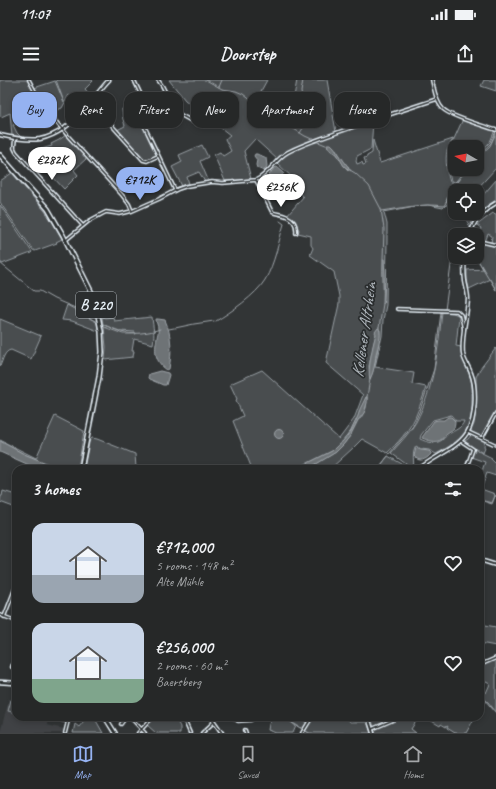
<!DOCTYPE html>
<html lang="en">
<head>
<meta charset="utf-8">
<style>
  body { margin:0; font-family:Caveat,sans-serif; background:#2e3030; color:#f1f3f6; height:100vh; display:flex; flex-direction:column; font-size:15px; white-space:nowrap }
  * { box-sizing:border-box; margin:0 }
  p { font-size:13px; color:#a4a6a8 }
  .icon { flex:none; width:22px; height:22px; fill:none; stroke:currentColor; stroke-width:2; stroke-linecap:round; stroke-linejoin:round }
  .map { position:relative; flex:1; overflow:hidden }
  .sheet { position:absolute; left:12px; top:385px; width:472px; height:256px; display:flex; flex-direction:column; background:#262828; border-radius:12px; box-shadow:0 2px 6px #0003,0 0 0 1px #424445 }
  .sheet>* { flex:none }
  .banner { position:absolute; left:12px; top:12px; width:472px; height:36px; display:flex; gap:8px }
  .needle { width:26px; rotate:279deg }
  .tools { position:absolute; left:448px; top:60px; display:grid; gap:8px }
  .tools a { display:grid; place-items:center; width:36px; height:36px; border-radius:8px; background:#262828; box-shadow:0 2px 6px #0003,0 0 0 1px #424445; font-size:20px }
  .price { position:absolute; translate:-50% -34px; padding:0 9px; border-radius:14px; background:#fff; color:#222; font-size:13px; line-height:26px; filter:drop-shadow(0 1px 2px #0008) }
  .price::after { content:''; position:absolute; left:50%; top:24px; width:12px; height:9px; margin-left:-6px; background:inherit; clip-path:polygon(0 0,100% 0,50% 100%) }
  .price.current { background:#95b2f1; color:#111 }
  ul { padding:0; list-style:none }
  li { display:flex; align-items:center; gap:12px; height:100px; padding:0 20px }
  li span { display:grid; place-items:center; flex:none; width:112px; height:80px; border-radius:12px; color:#555 }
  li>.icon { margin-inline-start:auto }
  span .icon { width:48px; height:48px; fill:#fffc; stroke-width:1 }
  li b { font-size:17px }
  h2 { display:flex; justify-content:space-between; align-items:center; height:48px; padding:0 20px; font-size:17px }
  .pill { padding:0 14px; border-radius:12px; background:#262828; box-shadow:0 2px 6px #0003,0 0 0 1px #424445; font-size:14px; line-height:36px }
  .pill.current { background:#95b2f1; color:#111 }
  .status { display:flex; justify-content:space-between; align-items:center; height:28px; padding:0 20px; background:#262828; direction:ltr }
  .status svg { height:11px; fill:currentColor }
  header { display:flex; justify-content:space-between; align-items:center; height:52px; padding:0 20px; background:#262828; font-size:18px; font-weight:700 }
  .menu { display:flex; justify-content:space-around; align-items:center; height:56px; border-top:1px solid #424445; background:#262828; font-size:11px; color:#a4a6a8 }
  .menu a { display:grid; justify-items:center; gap:2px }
  .menu .current { color:#95b2f1 }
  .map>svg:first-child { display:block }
  .built { fill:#3f4244 }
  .green { fill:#494d4f; stroke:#989fa4; fill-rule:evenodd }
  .water { fill:#6e7376; stroke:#9fa5aa }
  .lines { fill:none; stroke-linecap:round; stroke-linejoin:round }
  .stream { stroke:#9fa5aa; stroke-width:1 }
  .minor-casing { stroke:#e8f1f8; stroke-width:4.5 }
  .tertiary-casing { stroke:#e8f1f8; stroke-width:5 }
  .secondary-casing { stroke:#e8f1f8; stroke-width:5.5 }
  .primary-casing { stroke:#e8f1f8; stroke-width:6 }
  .minor { stroke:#2a2d2e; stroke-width:1.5 }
  .tertiary { stroke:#2a2d2e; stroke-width:2 }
  .secondary { stroke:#2a2d2e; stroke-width:2.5 }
  .primary { stroke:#2a2d2e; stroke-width:3 }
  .labels { text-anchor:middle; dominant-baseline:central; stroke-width:3.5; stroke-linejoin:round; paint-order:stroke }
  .shield { fill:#2a2d2e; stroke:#afb6bb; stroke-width:1 }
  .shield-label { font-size:15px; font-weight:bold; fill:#e8f1f8 }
  .water-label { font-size:17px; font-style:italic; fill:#b1b8be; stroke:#2a2d2e }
</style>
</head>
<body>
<div class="status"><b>11:07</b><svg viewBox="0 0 49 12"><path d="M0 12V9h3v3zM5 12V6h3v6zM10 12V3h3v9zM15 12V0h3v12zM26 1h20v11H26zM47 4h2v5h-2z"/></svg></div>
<header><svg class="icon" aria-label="menu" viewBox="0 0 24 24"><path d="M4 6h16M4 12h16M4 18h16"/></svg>Doorstep<svg class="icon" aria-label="share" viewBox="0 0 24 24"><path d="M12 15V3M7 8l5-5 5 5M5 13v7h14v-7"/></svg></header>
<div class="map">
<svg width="496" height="653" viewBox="0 0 496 653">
  <rect width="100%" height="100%" fill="#323536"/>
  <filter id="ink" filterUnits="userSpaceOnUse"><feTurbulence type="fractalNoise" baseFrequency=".025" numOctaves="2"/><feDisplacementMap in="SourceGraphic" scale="8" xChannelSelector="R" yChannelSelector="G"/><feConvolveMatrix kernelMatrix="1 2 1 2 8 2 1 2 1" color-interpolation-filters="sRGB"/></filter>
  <g filter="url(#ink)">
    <path class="built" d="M 9,619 L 16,621 L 16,637 L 48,637 L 47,645 L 64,649 L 62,653 L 0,653 Z"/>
    <path class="green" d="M 0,0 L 28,0 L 39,22 L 48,34 L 33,41 L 13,45 L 17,53 L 21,57 L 12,56 L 10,33 L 1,37 L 0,34 Z
      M 56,0 L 92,0 L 93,1 L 85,9 L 92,17 L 83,27 L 69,15 L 62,28 L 50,33 L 42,23 L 34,8 L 55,1 L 64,22 Z
      M 169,0 L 267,0 L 261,11 L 286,26 L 292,28 L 297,0 L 327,0 L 336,52 L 317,59 L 289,72 L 278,80 L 255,59 L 244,71 L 251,99 L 225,101 L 214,75 L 220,72 L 223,76 L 231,71 L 225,59 L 230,55 L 185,20 Z
      M 484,0 L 496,0 L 496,11 L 481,6 Z
      M 131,24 L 136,35 L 132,37 L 133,40 L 139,38 L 157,73 L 156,76 L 147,80 L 144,79 L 117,50 L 125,46 L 123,39 L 122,29 Z
      M 463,39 L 495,50 L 490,62 L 477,76 L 477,67 L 455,67 L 455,89 L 465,89 L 457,100 L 455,102 L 451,101 L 450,97 L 449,70 Z
      M 372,41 L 373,42 L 371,69 L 357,76 L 356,81 L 357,84 L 362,82 L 363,85 L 366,84 L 364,78 L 367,77 L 367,76 L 372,73 L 373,60 L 380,83 L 453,59 C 451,63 449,67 447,71 C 445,79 447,94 450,102 L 453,103 L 446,121 L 447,122 L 454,105 L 467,89 L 477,89 L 477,78 L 490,66 L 496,53 L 496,88 L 475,111 L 455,111 L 455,126 L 452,125 L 446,125 L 443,128 L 428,125 L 415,126 L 384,132 L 387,144 L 387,160 L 386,225 L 383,240 L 382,256 L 375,287 L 414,293 L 412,304 L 426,307 C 423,318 419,328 415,338 C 410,349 396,365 387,373 L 362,359 L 353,368 L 330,389 L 308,389 L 336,372 L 343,365 L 350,356 L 358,340 L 361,338 L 366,328 L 367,319 L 367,317 L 366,317 L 358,336 L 351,351 L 343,361 L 336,367 L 332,371 L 304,385 L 286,389 L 252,389 L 233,341 L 243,336 L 236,320 L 237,319 L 230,304 L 262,290 L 339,359 L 354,339 L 363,315 L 326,283 L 339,224 L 339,216 L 334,192 L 310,175 L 313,168 L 311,165 L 311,156 L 298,153 L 299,150 L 296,144 L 287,136 L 303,117 L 293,106 L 295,101 L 294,99 L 277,83 L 284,75 L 310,63 ZM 336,69 C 339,74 345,84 349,87 L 348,90 L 344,86 L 337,74 L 333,71 ZM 380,250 C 380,258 378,265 377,273 C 375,282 374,291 370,299 L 369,286 L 375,258 L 376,254 Z
      M 66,55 L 87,78 L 74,90 L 78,95 L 64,109 L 30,72 L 52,66 L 51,64 L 59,60 Z
      M 202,65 L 208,77 L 200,81 L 209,102 L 205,102 L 199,92 L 187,97 L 189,104 L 182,106 L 172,87 L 182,82 L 179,75 Z
      M 12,93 L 45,131 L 53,143 L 62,159 L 56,162 L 57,163 L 35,171 L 33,170 L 3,127 L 0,122 L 0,101 Z
      M 496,100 L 496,120 C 485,127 474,134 470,147 L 469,147 L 467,134 L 467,133 L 477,133 L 477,122 Z
      M 0,125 L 32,172 L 31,173 L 2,184 L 0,181 Z
      M 493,133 L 496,134 L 496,164 L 491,163 L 492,156 L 488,154 L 485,162 L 478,159 L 477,158 L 481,148 L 477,145 Z
      M 485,163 L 496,166 L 496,210 L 490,199 L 469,209 L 467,200 L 467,190 C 473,189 477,190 483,189 L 476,177 L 477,177 L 477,169 Z
      M 67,225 L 76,230 L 83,231 L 89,238 L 97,242 L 98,251 L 72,241 L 62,240 Z
      M 442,232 L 453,233 L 458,235 L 459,237 L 456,266 L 461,267 C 461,278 467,287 470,297 C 473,305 472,313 472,322 C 472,352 461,360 436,374 L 429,370 L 421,369 L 416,366 C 411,375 415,380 413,389 L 408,389 L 406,384 L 391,373 C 399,364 409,354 416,342 C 434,308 438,270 442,232 ZM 451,335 L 456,341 L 464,341 C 462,348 455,350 449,354 C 446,355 445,358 442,360 C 436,365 426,362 420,359 L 421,355 L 433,340 Z
      M 102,237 L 105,238 L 113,237 L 114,241 L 152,237 C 153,248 155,253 153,264 L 134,259 L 132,271 L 134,271 L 133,277 L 105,280 L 106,267 L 104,247 L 123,254 L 136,254 L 135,252 L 120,251 L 103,245 Z
      M 0,239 L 41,256 L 31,279 L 11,270 C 4,271 3,280 0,286 Z
      M 496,268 L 496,332 L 482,357 L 480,357 L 470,353 L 474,344 L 476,331 L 476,297 L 480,289 Z
      M 55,336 L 84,351 L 78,389 L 61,389 L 55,387 L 24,374 L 0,361 L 0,360 L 36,378 Z
      M 471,355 L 485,360 L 484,366 L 485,368 L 483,373 L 463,362 L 468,359 Z
      M 92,358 L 97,359 L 135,374 L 136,388 L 145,389 L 84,389 L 89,363 L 90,360 Z
      M 474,369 L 492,378 L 491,379 L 494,382 L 496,382 L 496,396 L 487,393 L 481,409 L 495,414 L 494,415 L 496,416 L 495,416 L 492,424 L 480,420 L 480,390 L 482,391 L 485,382 L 471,377 Z
      M 388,376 L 402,384 L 406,389 L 378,389 Z
      M 3,411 L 16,415 L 16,428 L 0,422 L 1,416 L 2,416 Z
      M 480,544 L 496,547 L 496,566 L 480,563 Z
      M 496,578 L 496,632 L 488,622 L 480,615 L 480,609 L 486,613 L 490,604 L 484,601 L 480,608 L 480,586 Z
      M 11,620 L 16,621 L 16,633 L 8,631 Z
      M 87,637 L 94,637 L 103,653 L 73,653 L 75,644 L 79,647 Z
      M 155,637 L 175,637 L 180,647 L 180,653 L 156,653 L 147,645 Z
      M 273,637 L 284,637 L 296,646 L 293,653 L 276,653 L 268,650 L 269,644 Z
      M 287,637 L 298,637 L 306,643 L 303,649 L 293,643 Z
      M 313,637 L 346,637 L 350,642 L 367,642 L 371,653 L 310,653 L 305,651 Z
      M 371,637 L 398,637 L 374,647 Z
      M 401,637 L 419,637 L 411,649 L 416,653 L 376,653 L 374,649 Z
      M 425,637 L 475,637 L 466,653 L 455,653 L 447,648 L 448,646 L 446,647 L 441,644 L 440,646 Z"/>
    <path class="water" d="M 327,64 L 331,64 L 334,67 L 351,91 L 344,86 L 337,74 L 328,68 Z
      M 255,74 L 257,74 C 260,76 264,76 266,78 L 267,86 L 264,91 L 257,88 L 256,85 L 257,80 L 254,76 Z
      M 277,87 L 284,93 L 277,101 L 269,95 L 274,88 Z
      M 383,179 L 384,179 L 385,196 L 384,220 L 385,221 L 383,224 C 384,209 382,194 383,179 Z
      M 156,239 L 158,239 L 165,240 C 172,255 172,273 169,289 L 167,290 C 155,282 154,271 157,258 C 157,255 159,252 158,249 C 158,245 156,243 156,239 Z
      M 378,248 L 379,248 C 382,257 378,265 376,274 C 375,283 374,291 370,299 C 367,290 373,264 376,254 L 375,252 Z
      M 160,291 L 168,293 L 169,295 L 166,305 L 163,305 L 149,299 L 148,298 L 149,294 Z
      M 366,317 L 367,317 L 367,323 L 364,333 L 358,340 L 350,356 L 343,365 L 336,372 L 308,389 L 286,389 L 304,385 L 332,371 L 336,367 L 343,361 L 351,351 L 358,336 L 360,329 Z
      M 448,337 L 451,337 L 455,341 C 455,351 452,349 446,354 C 446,354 442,359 442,359 C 436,364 428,360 422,358 L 423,356 L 434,341 L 438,340 L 444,340 Z
      M274.5 354a4.5 4.5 0 1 1 9 0a4.5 4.5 0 1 1-9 0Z
      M 0,361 L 24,374 L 61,389 L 38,389 L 0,372 Z
      M 416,368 L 421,370 L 429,371 L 431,373 L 431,374 C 426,380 419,383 414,376 Z"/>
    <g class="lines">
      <path class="stream" d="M 206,0 L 222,9 L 236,11 L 243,14 L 262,29 L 305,56 L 314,60
        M 303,0 L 301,12 L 306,41
        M 219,7 L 222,0
        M 300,53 L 305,45
        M 316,61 L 328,66
        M 477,78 L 491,63 L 496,51
        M 350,90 L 355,93 L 369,106 L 381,129 L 384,149 L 383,179
        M 382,131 C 404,128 421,123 444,126 L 449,117 L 454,106 L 467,89
        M 471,145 C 477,134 485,127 496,121
        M 476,177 L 496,210
        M 0,183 L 34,211 L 40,211 L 54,219 L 80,230 L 83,230 L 90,238 L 97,242
        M 445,230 L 455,155
        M 216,241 C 231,232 256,215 265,200 C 275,183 278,163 284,144 L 280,141
        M 103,244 C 109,247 115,250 121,252 C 131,255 150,253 160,249
        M 175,248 L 194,244 L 214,241
        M 379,248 L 383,224
        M 169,249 L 174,248
        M 367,317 L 370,299
        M 389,374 L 413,346 L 420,330 L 434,289 L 441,232 L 445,232
        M 378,389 L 388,376
        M 480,420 L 492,423 L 495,416 L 496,416
        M 480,616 L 485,620 L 496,633
        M 285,637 L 295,645 L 309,653"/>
      <defs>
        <path id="minor" d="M 29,0 L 42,25 L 68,56 L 122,115 L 129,124 L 132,131
          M 134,0 L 142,17 L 177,33 L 197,44
          M 158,0 C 164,7 170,20 170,29
          M 432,0 C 434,9 436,22 443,29 C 451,37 484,46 496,50
          M 91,22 L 97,29 L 108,23
          M 132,23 L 142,17
          M 155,23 L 152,28 L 141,33 L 140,37 L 175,110
          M 97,29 L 143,80 L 147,81 L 158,76
          M 15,58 L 14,68 L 16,72 L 83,146
          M 256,100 L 272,132 C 276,134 281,134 286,136 C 293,139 297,145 296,153
          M 477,159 L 483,162 L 496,165
          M 66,160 L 89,141 L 102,134 L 106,132 L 120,134 L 132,131 L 159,119 L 178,109 L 187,106 L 212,102 L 223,103 L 256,100 C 269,94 275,79 288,72 C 303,64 320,59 336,53 C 369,41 403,30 437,19
          M 397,229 L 457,231 L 461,235 L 464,249
          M 468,352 L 496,365
          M 482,358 L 496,333
          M 461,361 L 473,369 L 466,389
          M 0,535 L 16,541
          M 4,537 L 16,506
          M 480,585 L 496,578
          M 12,587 L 14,581 L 16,580
          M 76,637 L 78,637
          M 130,637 L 145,653
          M 183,637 L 190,653
          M 233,637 L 238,641 L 251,640
          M 56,639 L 68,641
          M 121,644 L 126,637
          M 372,649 L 400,637
          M 245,650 L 246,653
          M 65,653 L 69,637
          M 138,653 L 153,637
          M 202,653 L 214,642
          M 302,653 L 312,637"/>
        <path id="tertiary" d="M 0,55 C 13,58 27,61 40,59 C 60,55 77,39 89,24 C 96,16 102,7 109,0
          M 470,155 C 474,140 482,131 496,123
          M 419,389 C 434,376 457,369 467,353 C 476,339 477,308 471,293 C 469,287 464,281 463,274 C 461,256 467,237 468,219 C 468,213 466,207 465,201 C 464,193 464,185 465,177
          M 480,480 L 496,485
          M 211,637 L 222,653
          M 368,637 L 373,653"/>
        <path id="secondary" d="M 0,602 L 16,603"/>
        <path id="primary" d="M 0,75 L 48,129 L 63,155 L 91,211 L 96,225 L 101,251 L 102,272 L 99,297 L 81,389
          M 105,637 L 115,653"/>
      </defs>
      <use href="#minor" class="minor-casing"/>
      <use href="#tertiary" class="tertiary-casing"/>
      <use href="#secondary" class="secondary-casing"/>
      <use href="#primary" class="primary-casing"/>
      <use href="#minor" class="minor"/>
      <use href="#tertiary" class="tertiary"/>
      <use href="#secondary" class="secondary"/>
      <use href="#primary" class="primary"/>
    </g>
  </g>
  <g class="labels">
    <rect class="shield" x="76" y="212" width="40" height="26" rx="3"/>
    <g class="shield-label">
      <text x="96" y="225">B 220</text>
    </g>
    <g class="water-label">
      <text transform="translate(364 250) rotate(-82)">Kellener Altrhein</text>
    </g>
  </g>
</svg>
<div class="tools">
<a><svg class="needle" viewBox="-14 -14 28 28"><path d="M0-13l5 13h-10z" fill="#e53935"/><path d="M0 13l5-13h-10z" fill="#a4a6a8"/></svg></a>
<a><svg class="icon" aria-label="locate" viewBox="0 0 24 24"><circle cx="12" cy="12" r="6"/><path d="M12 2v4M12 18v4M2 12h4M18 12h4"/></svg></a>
<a><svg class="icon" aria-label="layers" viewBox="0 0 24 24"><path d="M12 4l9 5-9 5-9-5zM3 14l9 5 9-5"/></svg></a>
</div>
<b class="price" style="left:52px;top:101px">€282K</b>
<b class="price current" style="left:140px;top:121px">€712K</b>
<b class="price" style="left:281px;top:128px">€256K</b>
<div class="banner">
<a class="pill current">Buy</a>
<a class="pill">Rent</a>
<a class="pill">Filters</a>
<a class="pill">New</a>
<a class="pill">Apartment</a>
<a class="pill">House</a>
</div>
<section class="sheet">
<h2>3 homes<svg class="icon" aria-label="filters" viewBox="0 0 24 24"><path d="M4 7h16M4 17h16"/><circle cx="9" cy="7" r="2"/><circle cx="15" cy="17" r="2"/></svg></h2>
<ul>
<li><span style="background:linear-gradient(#c9d6e8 65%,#9aa5b1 0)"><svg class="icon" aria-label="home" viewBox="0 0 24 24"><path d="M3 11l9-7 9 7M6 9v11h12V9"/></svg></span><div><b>€712,000</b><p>5 rooms · 148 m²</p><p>Alte Mühle</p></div><svg class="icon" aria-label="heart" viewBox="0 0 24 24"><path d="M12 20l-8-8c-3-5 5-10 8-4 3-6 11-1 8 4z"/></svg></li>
<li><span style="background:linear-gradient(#c9d6e8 70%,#7fa58c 0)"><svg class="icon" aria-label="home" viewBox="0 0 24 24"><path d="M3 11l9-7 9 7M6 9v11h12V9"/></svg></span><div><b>€256,000</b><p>2 rooms · 60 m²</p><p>Baersberg</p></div><svg class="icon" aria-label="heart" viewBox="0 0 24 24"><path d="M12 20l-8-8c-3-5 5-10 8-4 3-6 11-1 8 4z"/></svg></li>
</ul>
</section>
</div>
<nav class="menu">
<a class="current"><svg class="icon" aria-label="map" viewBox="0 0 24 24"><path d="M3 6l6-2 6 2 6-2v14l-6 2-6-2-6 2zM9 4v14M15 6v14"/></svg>Map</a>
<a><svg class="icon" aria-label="saved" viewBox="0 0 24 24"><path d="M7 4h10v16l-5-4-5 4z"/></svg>Saved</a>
<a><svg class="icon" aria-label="home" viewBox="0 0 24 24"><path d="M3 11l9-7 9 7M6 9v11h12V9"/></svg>Home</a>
</nav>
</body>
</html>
